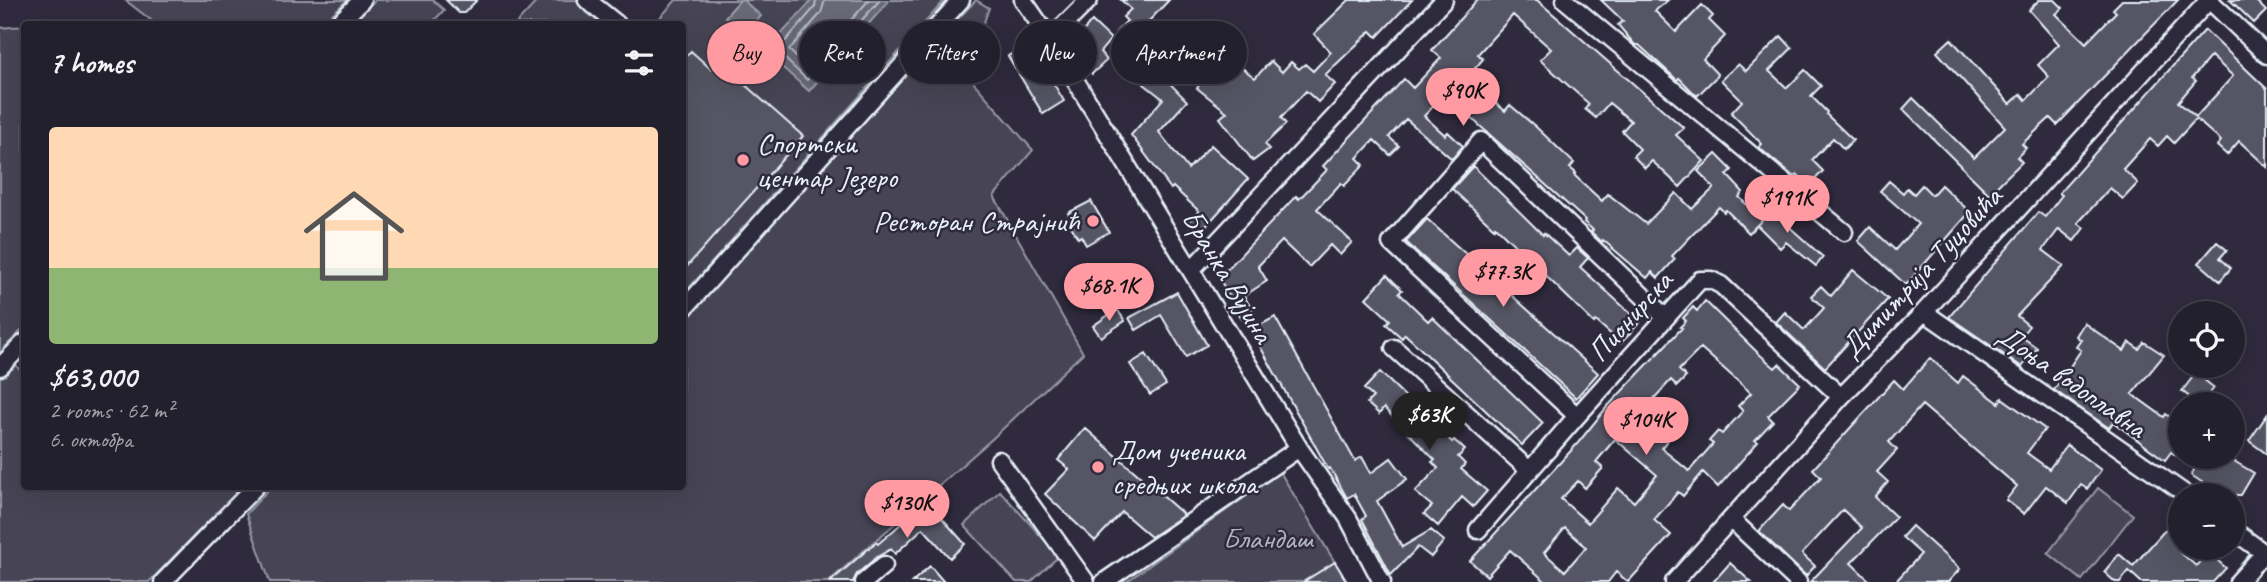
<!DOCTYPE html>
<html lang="en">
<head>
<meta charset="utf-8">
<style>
  body { margin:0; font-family:Caveat,sans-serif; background:#2f2d3a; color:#f1f3f6; height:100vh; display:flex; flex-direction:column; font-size:26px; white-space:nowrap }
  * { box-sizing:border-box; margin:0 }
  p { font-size:23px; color:#a3a3aa }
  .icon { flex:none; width:38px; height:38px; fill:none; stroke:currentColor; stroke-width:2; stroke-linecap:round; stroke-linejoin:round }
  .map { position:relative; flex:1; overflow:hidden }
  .panel { position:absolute; left:21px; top:21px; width:665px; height:469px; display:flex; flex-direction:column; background:#23202e; border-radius:7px; box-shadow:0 7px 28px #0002,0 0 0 2px #403e4a }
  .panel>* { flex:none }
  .banner { position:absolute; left:707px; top:21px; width:665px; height:63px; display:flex; gap:14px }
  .tools { position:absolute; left:2168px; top:301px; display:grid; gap:14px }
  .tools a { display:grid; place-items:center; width:77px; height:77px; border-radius:50%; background:#23202e; box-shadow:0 7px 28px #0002,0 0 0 2px #403e4a; font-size:35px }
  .price { position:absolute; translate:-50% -60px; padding:0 16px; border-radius:24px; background:#ff9aa2; color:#111; font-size:23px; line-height:46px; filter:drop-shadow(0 2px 4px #0008) }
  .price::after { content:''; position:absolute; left:50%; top:42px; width:21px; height:16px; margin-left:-10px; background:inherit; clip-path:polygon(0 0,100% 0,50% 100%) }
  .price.current { background:#222; color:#fff }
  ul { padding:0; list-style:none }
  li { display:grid; align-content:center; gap:14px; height:371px; padding:0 28px }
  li+li { border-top:2px solid #403e4a }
  li span { display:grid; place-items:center; height:217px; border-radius:7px; color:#555 }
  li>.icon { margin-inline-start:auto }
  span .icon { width:126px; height:126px; fill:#fffc; stroke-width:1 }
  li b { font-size:30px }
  h2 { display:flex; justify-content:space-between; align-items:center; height:84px; padding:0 28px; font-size:30px }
  .tag { padding:0 24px; border-radius:32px; background:#23202e; box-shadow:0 7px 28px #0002,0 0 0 2px #403e4a; font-size:24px; line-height:63px }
  .tag.current { background:#ff9aa2; color:#111 }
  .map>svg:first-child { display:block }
  .green { fill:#464455; stroke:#979aa6; stroke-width:2 }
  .water { fill:#696978; stroke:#9c9fab; stroke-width:2 }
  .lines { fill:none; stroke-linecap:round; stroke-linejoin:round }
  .shore { stroke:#b5bbc5; stroke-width:2 }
  .building { fill:#575565; stroke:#e8f1f8; stroke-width:2; fill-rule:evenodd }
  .minor-casing { stroke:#e8f1f8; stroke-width:21 }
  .minor { stroke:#2f2a3d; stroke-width:16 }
  .poi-dot { fill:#ff9aa2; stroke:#2f2a3d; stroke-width:2.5 }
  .labels { text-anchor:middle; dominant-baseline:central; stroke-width:5; stroke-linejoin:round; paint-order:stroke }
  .poi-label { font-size:30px; fill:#e8f1f8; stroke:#2f2a3d; text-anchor:start }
  .street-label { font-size:30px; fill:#e8f1f8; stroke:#2f2a3d }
  .park-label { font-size:30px; fill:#afb4bf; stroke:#2f2a3d }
</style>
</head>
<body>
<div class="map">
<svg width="2267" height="582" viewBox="0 0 2267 582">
  <rect width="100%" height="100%" fill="#2f2a3d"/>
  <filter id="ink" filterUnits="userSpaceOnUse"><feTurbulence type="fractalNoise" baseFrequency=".0143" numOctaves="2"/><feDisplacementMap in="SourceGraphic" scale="14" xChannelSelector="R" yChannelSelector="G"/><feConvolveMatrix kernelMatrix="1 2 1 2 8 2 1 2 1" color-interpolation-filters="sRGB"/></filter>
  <g filter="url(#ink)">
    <path class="green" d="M 125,0 L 347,0 L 322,24 L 156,24 Z
      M 375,0 L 433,0 L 444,10 L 431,24 L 351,24 Z
      M 538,0 L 577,0 L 600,24 L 516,24 Z
      M 676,0 L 945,0 L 683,295 L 682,24 L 655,23 Z
      M 976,0 L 989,8 L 966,74 L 1033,150 L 994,196 L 1083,353 L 992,439 L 828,582 L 270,582 L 246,514 L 271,487 L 682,486 L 683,322 L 932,46 Z
      M 24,26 L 24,328 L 3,349 L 24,375 L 24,486 L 242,487 L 149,582 L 0,582 L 0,28 Z
      M 1280,472 L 1347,582 L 1126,582 Z
      M 2098,488 L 2133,515 L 2082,580 L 2048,553 Z
      M 1000,491 L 1059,556 L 1031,582 L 1016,582 L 964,525 Z"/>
    <path class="water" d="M 740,0 L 743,0 L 761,16 L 744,34 L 725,17 Z
      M 812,0 L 886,0 L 888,2 L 809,91 L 765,52 Z"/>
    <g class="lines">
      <path class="shore" d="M 816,0 L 815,7 L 777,51 L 807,80 L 880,0
        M 825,0 L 821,13 L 789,50 L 806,67 L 810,66 L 869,0"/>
    </g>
    <path class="building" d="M 446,0 L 477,0 L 464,13 L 459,13 Z
      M 1121,0 L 1169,0 L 1127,44 L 1116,32 L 1127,21 L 1123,17 L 1131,9 Z
      M 1349,0 L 1412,0 L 1377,37 L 1371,31 L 1325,75 L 1335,84 L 1318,102 L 1306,91 L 1281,118 L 1286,124 L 1265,144 L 1269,149 L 1253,161 L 1220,118 L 1227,112 L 1197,88 L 1224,54 L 1255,78 L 1271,61 L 1282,72 L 1291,62 L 1299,69 L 1305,64 L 1313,71 L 1331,52 L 1314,34 Z
      M 1477,0 L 1537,0 L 1684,128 L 1676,135 L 1704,161 L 1680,187 L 1652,161 L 1645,168 L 1633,156 L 1640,149 L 1622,131 L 1631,121 L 1609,103 L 1596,118 L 1585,109 L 1589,104 L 1540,60 L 1551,49 L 1513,15 L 1478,54 L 1483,59 L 1466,79 L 1462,76 L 1424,116 L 1445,135 L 1448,132 L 1463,146 L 1452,159 L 1406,119 L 1389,137 L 1399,146 L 1390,155 L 1374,140 L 1357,158 L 1364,165 L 1344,186 L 1341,183 L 1317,209 L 1352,242 L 1340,255 L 1330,245 L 1309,267 L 1282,241 L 1258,266 L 1267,281 L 1244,296 L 1254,313 L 1242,319 L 1219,278 L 1296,196 L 1299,199 L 1327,170 L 1323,166 L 1404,79 L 1413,88 L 1441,58 L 1432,50 Z
      M 1601,0 L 1668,0 L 1655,11 L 1676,32 L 1702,5 L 1713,16 L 1709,20 L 1725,36 L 1703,59 L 1718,75 L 1697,96 L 1679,78 L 1677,80 L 1639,45 L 1635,45 L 1618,25 L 1623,21 Z
      M 2039,0 L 2055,0 L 2063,8 L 2056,14 L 2086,43 L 2116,12 L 2113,9 L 2122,0 L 2178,0 L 2057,125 L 2050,118 L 2022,144 L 2026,148 L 2017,157 L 2022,162 L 1989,194 L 1903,109 L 1913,98 L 1974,158 L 2005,127 L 1937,52 L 1951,39 L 2010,104 L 2021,94 L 2026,100 L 2049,77 L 2038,65 L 2059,44 L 2029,10 Z
      M 2230,0 L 2255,0 L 2266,11 L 2254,23 Z
      M 1092,21 L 1111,39 L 1100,52 L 1107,60 L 1092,74 L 1071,45 Z
      M 2205,30 L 2267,89 L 2267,167 L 2239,141 L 2227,155 L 2217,146 L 2221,141 L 2196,119 L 2174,143 L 2167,136 L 2158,146 L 2150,139 L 2123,169 L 2138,183 L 2123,199 L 2110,188 L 2078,223 L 2084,228 L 2074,241 L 2059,229 L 2043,250 L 2064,266 L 2017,316 L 2029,326 L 2021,336 L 2037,348 L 2022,367 L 1949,317 L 2038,212 L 2045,217 L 2062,195 L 2059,193 ZM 2211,56 L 2233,76 L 2196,117 L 2178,102 L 2196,81 L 2192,78 Z
      M 1781,36 L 1792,48 L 1769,71 L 1787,88 L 1805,70 L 1821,86 L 1811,96 L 1827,112 L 1826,114 L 1853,140 L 1844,149 L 1833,138 L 1812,160 L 1823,171 L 1809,186 L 1797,174 L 1794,177 L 1764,152 L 1759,147 L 1762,144 L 1731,113 L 1742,101 L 1721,80 L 1738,64 L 1746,71 Z
      M 1029,43 L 1064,101 L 1043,114 L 1008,56 Z
      M 691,51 L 711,69 L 718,61 L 803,136 L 682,272 L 682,60 Z
      M 1156,69 L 1187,101 L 1159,132 L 1188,169 L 1211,145 L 1248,179 L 1199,234 L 1188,223 L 1199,211 L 1173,187 L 1171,189 L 1131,135 L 1163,99 L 1144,84 Z
      M 1488,96 L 1505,111 L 1510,105 L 1536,127 L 1574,163 L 1570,168 L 1576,173 L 1574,175 L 1602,201 L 1608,194 L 1646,224 L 1676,193 L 1692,209 L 1714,188 L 1698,171 L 1716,154 L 1732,170 L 1727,175 L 1743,192 L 1739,197 L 1762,220 L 1749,233 L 1726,210 L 1724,212 L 1719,207 L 1672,256 L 1675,259 L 1658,278 L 1652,272 L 1647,278 L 1603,240 L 1602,242 L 1591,232 L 1593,230 L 1584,222 L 1585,220 L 1470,117 Z
      M 1473,166 L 1543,235 L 1544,233 L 1569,256 L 1577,248 L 1588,258 L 1580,267 L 1640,322 L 1621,343 L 1596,321 L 1594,323 L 1495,226 L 1494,228 L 1452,189 Z
      M 1889,181 L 1903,193 L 1907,188 L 1914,194 L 1922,185 L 1932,195 L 1941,185 L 1970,212 L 1906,285 L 1858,241 L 1870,227 L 1895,250 L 1918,224 L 1880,191 Z
      M 1091,201 L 1109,232 L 1086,245 L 1081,236 L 1078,238 L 1071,226 L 1074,224 L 1068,213 Z
      M 1777,205 L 1789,217 L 1784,222 L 1823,257 L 1816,266 L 1786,242 L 1780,248 L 1757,225 Z
      M 1427,219 L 1598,373 L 1576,398 L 1406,242 Z
      M 2217,242 L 2227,250 L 2220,258 L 2231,268 L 2220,281 L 2199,263 Z
      M 1853,270 L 1888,299 L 1825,368 L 1776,322 L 1785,312 L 1804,330 L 1824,308 L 1811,296 L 1821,286 L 1831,296 Z
      M 1387,275 L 1402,290 L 1399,293 L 1428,321 L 1432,317 L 1543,423 L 1522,445 L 1405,334 L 1402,338 L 1386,324 L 1390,320 L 1366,298 Z
      M 1177,292 L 1207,345 L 1186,357 L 1161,315 L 1136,330 L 1129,318 Z
      M 1705,301 L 1758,353 L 1775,368 L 1779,364 L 1800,384 L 1768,416 L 1773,421 L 1755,440 L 1758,442 L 1718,487 L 1703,472 L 1683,496 L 1678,492 L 1654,520 L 1671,535 L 1628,582 L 1616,572 L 1608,582 L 1546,582 L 1510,550 L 1487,576 L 1470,561 L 1578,443 L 1607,407 L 1682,328 L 1680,327 L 1686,321 L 1683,318 L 1693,307 L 1697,311 ZM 1701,348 L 1751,393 L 1738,406 L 1743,411 L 1722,434 L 1718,431 L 1709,441 L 1713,444 L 1689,471 L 1661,448 L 1667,441 L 1638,416 L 1671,380 L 1677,386 L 1686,377 L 1679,370 ZM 1615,439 L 1657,475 L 1634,502 L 1618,488 L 1588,523 L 1561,499 L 1578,481 L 1585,488 L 1603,468 L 1596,462 ZM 1565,528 L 1586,547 L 1565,571 L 1544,553 Z
      M 1117,309 L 1125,321 L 1101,337 L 1093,326 Z
      M 1275,317 L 1355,461 L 1362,457 L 1371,473 L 1391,458 L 1407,479 L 1377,501 L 1402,547 L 1431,530 L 1444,541 L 1431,557 L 1418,547 L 1391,575 L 1362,519 L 1366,516 L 1354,494 L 1347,498 L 1330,468 L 1328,469 L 1251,330 Z
      M 2084,323 L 2124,351 L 2129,342 L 2139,349 L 2144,342 L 2164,355 L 2132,394 L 2164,417 L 2166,414 L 2180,425 L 2180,457 L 2227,457 L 2254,473 L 2241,495 L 2232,495 L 2214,483 L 2211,488 L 2191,475 L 2195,468 L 2171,452 L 2165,460 L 2113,422 L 2109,428 L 2054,390 L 2081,350 L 2076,347 L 2081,340 L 2076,336 Z
      M 1146,354 L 1166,385 L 1150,395 L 1130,364 Z
      M 1930,358 L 1958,383 L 1963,376 L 1999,403 L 2002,398 L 2045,429 L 2027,453 L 2049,469 L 2067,445 L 2101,470 L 2087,489 L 2081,485 L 2068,503 L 2046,486 L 2024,514 L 2006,500 L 2017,486 L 1922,405 L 1889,442 L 1897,450 L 1877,472 L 1888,482 L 1875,497 L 1896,517 L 1851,563 L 1871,582 L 1810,582 L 1862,528 L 1843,510 L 1802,554 L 1815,566 L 1806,576 L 1759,531 L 1783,505 L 1789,511 L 1821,477 L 1813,469 L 1894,380 L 1903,389 Z
      M 1380,372 L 1452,442 L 1454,440 L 1465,450 L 1458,457 L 1465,464 L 1461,469 L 1487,491 L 1473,507 L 1462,497 L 1438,526 L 1424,514 L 1432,506 L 1415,492 L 1438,468 L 1432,462 L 1435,460 L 1384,408 L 1379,414 L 1367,403 L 1373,397 L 1364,389 Z
      M 2196,373 L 2214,388 L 2202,403 L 2197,403 L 2182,391 Z
      M 2267,415 L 2267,454 L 2249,441 Z
      M 1085,428 L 1183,514 L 1181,517 L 1151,537 L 1122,512 L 1095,541 L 1045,494 L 1069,469 L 1058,460 Z
      M 927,501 L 965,544 L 950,558 L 923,528 L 895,554 L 891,549 L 877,557 L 857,574 L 853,582 L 830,582 L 876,542 L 878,544 Z
      M 2173,521 L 2180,528 L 2180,552 L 2196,566 L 2208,552 L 2226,568 L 2213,582 L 2141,582 L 2129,571 L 2120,582 L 2115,582 L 2104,572 L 2119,554 L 2133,566 Z
      M 1912,526 L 1960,569 L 1948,582 L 1895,582 L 1921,554 L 1902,537 Z
      M 1335,562 L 1347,582 L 1303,582 Z
      M 1730,563 L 1751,582 L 1713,582 Z
      M 930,566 L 944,582 L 912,582 Z"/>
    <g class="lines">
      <defs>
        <path id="minor" d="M 587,0 L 617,24
          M 1023,0 L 1050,39 L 1299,448 L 1348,518 L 1382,582
          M 1565,0 L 1844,232
          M 2209,0 L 2267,55
          M 338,24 L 362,0
          M 1050,39 L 1089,0
          M 1192,269 L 1444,0
          M 682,311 L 961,0
          M 1924,312 L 2187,495
          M 1394,348 L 1529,470
          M 0,367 L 24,343
          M 1577,416 L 1391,243 L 1481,141 L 1665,317
          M 999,460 L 1086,582
          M 1731,519 L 1798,582
          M 1478,530 L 1577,416 L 1700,280 L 1711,280 L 1721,285 L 1841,397
          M 2233,530 L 2264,553 L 2238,582
          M 163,582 L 256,486
          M 864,582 L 884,565
          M 1104,582 L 1299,448
          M 1674,582 L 1841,397 L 1924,312 L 2209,0"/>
      </defs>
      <use href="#minor" class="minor-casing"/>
      <use href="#minor" class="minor"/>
    </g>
  </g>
  <g class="poi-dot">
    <circle cx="743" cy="160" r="7"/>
    <circle cx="1093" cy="221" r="7"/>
    <circle cx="1098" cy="467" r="7"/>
  </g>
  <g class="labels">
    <g class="poi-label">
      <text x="757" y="143">Спортски<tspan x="757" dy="34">центар Језеро</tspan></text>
      <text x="1079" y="221" text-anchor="end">Ресторан Страјнић</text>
      <text x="1112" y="450">Дом ученика<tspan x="1112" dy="34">средњих школа</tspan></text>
    </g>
    <g class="street-label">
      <text transform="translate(1921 272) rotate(-47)">Димитрија Туцовића</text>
      <text transform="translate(1228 276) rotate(59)">Бранка Вујина</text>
      <text transform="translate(1630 316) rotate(-48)">Пионирска</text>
      <text transform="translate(2072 381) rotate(35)">Доња водоплавна</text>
    </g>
    <g class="park-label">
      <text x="1268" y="538">Бландаш</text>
    </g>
  </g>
</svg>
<div class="tools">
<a><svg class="icon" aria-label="locate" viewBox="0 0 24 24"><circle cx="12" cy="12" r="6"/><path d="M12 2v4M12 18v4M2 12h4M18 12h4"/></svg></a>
<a>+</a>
<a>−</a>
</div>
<b class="price" style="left:1463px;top:128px">$90K</b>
<b class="price" style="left:1787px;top:235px">$191K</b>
<b class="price" style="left:1503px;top:309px">$77.3K</b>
<b class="price" style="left:1109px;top:323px">$68.1K</b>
<b class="price current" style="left:1429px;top:452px">$63K</b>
<b class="price" style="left:1646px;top:457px">$104K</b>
<b class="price" style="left:907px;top:540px">$130K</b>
<div class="banner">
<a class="tag current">Buy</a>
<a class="tag">Rent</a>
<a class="tag">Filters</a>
<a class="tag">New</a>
<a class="tag">Apartment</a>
</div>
<section class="panel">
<h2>7 homes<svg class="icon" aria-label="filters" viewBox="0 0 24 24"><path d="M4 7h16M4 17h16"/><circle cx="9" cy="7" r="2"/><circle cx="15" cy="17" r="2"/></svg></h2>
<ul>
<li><span style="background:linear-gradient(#ffd9b3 65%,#8fb573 0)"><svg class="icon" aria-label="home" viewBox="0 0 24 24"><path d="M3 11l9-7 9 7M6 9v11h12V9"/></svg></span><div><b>$63,000</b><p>2 rooms · 62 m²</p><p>6. октобра</p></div></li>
</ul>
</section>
</div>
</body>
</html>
